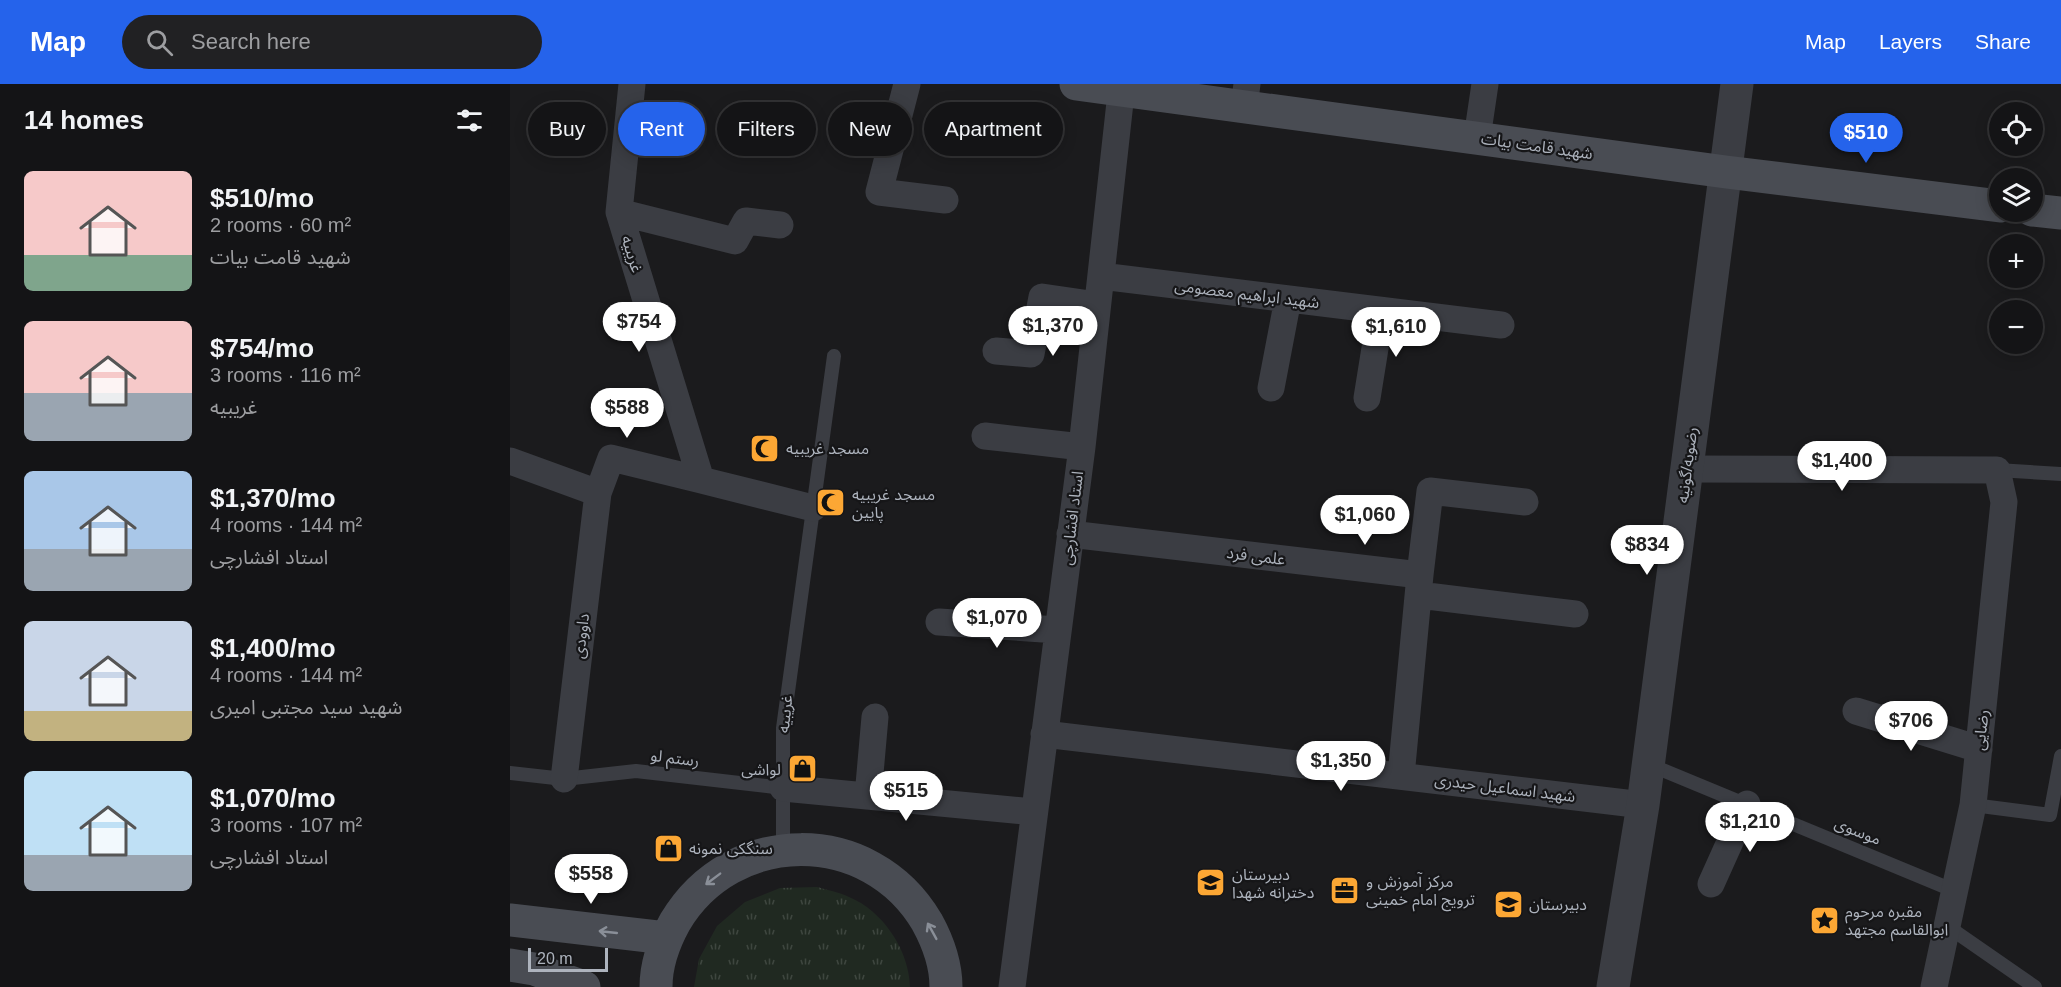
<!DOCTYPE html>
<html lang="en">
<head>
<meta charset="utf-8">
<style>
  body { margin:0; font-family:Helvetica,"Noto Sans Arabic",sans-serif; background:#212123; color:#f1f3f6; height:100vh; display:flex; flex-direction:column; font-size:22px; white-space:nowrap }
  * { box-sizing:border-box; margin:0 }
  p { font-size:20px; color:#9d9ea1 }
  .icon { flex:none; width:33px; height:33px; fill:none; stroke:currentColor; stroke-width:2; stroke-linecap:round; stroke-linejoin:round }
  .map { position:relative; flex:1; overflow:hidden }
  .panel { display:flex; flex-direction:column; background:#141416; width:510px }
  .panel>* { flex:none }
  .hud { position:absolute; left:18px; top:18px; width:570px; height:54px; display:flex; gap:12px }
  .buttons { position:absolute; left:1479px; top:18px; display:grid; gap:12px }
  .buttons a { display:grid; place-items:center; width:54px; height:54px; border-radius:50%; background:#141416; box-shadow:0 3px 15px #0003,0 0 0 2px #333335; font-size:30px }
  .scale { position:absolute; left:18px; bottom:15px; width:80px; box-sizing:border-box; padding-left:6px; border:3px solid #adb3bd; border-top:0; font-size:16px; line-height:21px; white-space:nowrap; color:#adb3bd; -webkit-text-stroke:4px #161618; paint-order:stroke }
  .price { position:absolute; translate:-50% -51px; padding:0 14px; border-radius:21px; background:#fff; color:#222; font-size:20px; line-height:39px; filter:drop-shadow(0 2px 3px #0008) }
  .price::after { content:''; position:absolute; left:50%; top:36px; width:18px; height:14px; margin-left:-9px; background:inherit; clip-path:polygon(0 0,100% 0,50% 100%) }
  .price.selected { background:#2563eb; color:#fff }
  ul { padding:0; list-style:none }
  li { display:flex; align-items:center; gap:18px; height:150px; padding:0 24px }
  li span { display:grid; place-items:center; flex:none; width:168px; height:120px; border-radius:9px; color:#555 }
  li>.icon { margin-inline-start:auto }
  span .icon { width:72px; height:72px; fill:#fffc; stroke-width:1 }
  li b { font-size:26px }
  h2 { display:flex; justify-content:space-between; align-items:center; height:72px; padding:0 24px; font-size:26px }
  .chip { padding:0 21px; border-radius:27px; background:#141416; box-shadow:0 3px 15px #0003,0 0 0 2px #333335; font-size:21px; line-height:54px }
  .chip.selected { background:#2563eb; color:#fff }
  header { display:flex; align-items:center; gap:36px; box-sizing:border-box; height:84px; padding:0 30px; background:#2563eb; color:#fff }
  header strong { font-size:28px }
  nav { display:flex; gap:33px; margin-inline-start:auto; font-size:21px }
  .search { width:420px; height:54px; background:#212123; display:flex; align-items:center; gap:15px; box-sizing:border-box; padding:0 21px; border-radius:33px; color:#9d9ea1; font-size:22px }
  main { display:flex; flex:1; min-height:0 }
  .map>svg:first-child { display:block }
  .park { fill:url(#park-tufts) }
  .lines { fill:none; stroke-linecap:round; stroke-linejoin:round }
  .service { stroke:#3b3d43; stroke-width:14 }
  .minor { stroke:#3b3d43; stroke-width:27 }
  .tertiary { stroke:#3b3d43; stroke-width:33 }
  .secondary { stroke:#494c53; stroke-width:33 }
  .oneway { stroke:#8a8f98 }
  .labels { text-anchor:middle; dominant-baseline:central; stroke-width:4.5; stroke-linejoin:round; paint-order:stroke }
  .street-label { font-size:16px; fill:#adb3bd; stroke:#161618 }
  .poi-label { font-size:16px; fill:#adb3bd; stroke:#161618; text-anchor:start }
</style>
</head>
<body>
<header>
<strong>Map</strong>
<div class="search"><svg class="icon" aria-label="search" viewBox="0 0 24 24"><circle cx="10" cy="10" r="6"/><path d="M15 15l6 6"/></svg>Search here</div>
<nav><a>Map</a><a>Layers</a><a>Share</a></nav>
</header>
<main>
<section class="panel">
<h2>14 homes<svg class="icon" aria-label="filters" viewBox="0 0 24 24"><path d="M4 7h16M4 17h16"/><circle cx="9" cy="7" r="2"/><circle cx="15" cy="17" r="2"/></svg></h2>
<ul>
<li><span style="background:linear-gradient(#f6c9c9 70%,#7fa58c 0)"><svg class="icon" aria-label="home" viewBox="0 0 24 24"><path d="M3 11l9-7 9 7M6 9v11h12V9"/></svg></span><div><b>$510/mo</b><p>2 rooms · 60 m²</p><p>شهید قامت بیات</p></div></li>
<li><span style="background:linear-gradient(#f6c9c9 60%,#9aa5b1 0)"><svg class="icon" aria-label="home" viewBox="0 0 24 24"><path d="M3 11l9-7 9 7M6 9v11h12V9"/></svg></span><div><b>$754/mo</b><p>3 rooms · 116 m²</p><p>غریبیه</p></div></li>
<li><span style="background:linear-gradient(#a9c7e8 65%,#9aa5b1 0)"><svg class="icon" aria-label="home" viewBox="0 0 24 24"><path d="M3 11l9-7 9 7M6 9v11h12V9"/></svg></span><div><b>$1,370/mo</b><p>4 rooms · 144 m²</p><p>استاد افشارچی</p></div></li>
<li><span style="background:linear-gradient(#c9d6e8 75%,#c2b280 0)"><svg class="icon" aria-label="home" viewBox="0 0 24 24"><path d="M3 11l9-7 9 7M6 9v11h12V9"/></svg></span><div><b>$1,400/mo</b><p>4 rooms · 144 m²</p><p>شهید سید مجتبی امیری</p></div></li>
<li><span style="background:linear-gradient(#bfe0f5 70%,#9aa5b1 0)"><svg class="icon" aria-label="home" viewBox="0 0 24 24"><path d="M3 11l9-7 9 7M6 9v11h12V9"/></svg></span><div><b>$1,070/mo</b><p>3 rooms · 107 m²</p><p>استاد افشارچی</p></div></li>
</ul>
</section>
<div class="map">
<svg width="1551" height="903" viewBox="0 0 1551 903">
  <defs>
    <pattern id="park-tufts" width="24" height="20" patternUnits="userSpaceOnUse" patternTransform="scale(1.5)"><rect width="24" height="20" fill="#202921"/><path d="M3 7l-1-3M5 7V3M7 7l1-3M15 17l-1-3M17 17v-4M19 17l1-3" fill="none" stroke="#3e463f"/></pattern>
  </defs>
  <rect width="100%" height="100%" fill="#1b1b1d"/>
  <path class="park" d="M 307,803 C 317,806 329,808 339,813 C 373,827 399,866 400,903 L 184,903 L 189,875 L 207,842 L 235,818 L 270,804 Z"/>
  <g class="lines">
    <path class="service" d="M 1487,386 L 1551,390
      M 1138,680 L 1445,807
      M 0,689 L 54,695 L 126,687 L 273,704
      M 1463,721 L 1540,731 L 1551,672
      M 273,766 L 273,644 L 324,272
      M 1437,842 L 1525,903"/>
    <path class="minor" d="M 122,0 L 109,128 L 191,396 L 303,424
      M 397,0 L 369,108 L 435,116
      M 734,23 L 737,0
      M 967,54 L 975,0
      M 109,128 L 225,157 L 236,137 L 270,141
      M 591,192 L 991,241
      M 486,267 L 521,270 L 532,213 L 587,221
      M 761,304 L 778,215
      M 857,314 L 871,227
      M 475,352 L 572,363
      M 0,377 L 88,409
      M 1177,385 L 1487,386 L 1494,418 L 1463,721 L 1424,903
      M 560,450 L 910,491 L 891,692
      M 910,491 L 920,407 L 1015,418
      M 909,511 L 1065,530
      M 429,538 L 548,546
      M 1346,627 L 1469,665
      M 534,650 L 1133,721
      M 54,695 L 88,409 L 101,374 L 191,396
      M 273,704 L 524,728
      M 358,712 L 365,633
      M 1201,800 L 1237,720
      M 502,903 L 572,363 L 612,0"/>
    <path class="tertiary" d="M 1103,903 L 1133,721 L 1227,0"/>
    <path class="secondary" d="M 566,0 L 1216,88 L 1490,122
      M 1522,126 L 1551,129
      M 0,836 L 156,854
      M 0,881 L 24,885 L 74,903
      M 146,903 C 146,880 154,858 165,838 C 222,742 360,741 417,838 C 428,858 436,880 436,903"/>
  </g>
  <defs><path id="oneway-shaft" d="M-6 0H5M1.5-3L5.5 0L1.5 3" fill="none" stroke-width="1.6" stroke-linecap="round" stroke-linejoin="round" transform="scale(1.5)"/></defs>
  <g class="oneway">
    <use href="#oneway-shaft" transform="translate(203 795) rotate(143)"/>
    <use href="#oneway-shaft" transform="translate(422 847) rotate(-119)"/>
    <use href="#oneway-shaft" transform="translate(98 848) rotate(-174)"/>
  </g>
  <defs>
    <symbol id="mosque-square" viewBox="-11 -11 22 22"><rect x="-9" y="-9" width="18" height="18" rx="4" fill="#fca734" stroke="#161618"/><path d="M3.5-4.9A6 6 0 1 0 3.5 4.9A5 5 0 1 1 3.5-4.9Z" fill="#111"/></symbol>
    <symbol id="shop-square" viewBox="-11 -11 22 22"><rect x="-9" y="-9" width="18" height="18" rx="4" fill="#fca734" stroke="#161618"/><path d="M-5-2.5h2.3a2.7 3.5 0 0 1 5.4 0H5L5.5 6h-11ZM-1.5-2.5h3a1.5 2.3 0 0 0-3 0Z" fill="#111"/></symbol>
    <symbol id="school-square" viewBox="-11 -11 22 22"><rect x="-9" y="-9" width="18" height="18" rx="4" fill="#fca734" stroke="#161618"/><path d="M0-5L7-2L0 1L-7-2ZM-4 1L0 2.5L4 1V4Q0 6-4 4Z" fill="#111"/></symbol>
    <symbol id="office-square" viewBox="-11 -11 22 22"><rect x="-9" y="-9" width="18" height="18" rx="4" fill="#fca734" stroke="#161618"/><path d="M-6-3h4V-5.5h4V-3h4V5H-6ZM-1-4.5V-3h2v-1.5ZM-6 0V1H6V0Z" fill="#111"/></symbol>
    <symbol id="sight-square" viewBox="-11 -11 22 22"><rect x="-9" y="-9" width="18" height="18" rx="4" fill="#fca734" stroke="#161618"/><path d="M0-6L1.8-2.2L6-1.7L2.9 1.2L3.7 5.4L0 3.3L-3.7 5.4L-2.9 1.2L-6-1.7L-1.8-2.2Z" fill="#111"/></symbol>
  </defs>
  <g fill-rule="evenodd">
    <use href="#mosque-square" x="238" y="348" width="33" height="33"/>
    <use href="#mosque-square" x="304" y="402" width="33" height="33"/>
    <use href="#shop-square" x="276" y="668" width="33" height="33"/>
    <use href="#shop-square" x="142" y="748" width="33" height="33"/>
    <use href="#school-square" x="684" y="782" width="33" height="33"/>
    <use href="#office-square" x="818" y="790" width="33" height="33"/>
    <use href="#school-square" x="982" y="804" width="33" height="33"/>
    <use href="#sight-square" x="1298" y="820" width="33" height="33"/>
  </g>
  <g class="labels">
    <g class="street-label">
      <text transform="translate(1027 62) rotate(8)">شهید قامت بیات</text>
      <text transform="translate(122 170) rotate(73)">غریبیه</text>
      <text transform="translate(737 210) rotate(7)">شهید ابراهیم معصومی</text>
      <text transform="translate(1177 381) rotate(-83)">رضویه/گونیه</text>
      <text transform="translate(562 434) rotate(-83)">استاد افشارچی</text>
      <text transform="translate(746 472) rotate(7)">علمی فرد</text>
      <text transform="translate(71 552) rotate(-83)">داوودی</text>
      <text transform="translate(275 630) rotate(-84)">غریبیه</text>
      <text transform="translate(1471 646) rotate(-84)">رضایی</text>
      <text transform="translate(165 674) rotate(7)">رستم لو</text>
      <text transform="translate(995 704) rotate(7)">شهید اسماعیل حیدری</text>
      <text transform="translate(1348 747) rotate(22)">موسوی</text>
    </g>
    <g class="poi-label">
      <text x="276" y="364">مسجد غریبیه</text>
      <text x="342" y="410">مسجد غریبیه<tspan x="342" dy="18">پایین</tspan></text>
      <text x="271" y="685" text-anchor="end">لواشی</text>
      <text x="179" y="764">سنگکی نمونه</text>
      <text x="722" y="790">دبیرستان<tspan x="722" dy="18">دخترانه شهدا</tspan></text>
      <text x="856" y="797">مرکز آموزش و<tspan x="856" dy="18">ترویج امام خمینی</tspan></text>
      <text x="1019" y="820">دبیرستان</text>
      <text x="1335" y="827">مقبره مرحوم<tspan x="1335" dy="18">ابوالقاسم مجتهد</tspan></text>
    </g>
  </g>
</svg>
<div class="buttons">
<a><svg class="icon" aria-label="locate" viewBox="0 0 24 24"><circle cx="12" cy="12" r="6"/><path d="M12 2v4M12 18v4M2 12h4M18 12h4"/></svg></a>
<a><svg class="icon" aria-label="layers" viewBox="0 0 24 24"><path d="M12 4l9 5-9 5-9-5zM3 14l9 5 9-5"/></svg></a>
<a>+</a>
<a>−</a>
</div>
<div class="scale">20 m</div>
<b class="price selected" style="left:1356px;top:80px">$510</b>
<b class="price" style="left:129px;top:269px">$754</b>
<b class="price" style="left:543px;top:273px">$1,370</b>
<b class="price" style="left:886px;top:274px">$1,610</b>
<b class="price" style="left:117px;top:355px">$588</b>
<b class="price" style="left:1332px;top:408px">$1,400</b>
<b class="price" style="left:855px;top:462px">$1,060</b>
<b class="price" style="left:1137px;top:492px">$834</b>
<b class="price" style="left:487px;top:565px">$1,070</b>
<b class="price" style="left:1401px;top:668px">$706</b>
<b class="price" style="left:831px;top:708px">$1,350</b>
<b class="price" style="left:396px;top:738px">$515</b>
<b class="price" style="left:1240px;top:769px">$1,210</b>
<b class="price" style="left:81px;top:821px">$558</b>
<div class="hud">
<a class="chip">Buy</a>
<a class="chip selected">Rent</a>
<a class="chip">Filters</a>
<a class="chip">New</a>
<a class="chip">Apartment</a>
</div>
</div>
</main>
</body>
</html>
